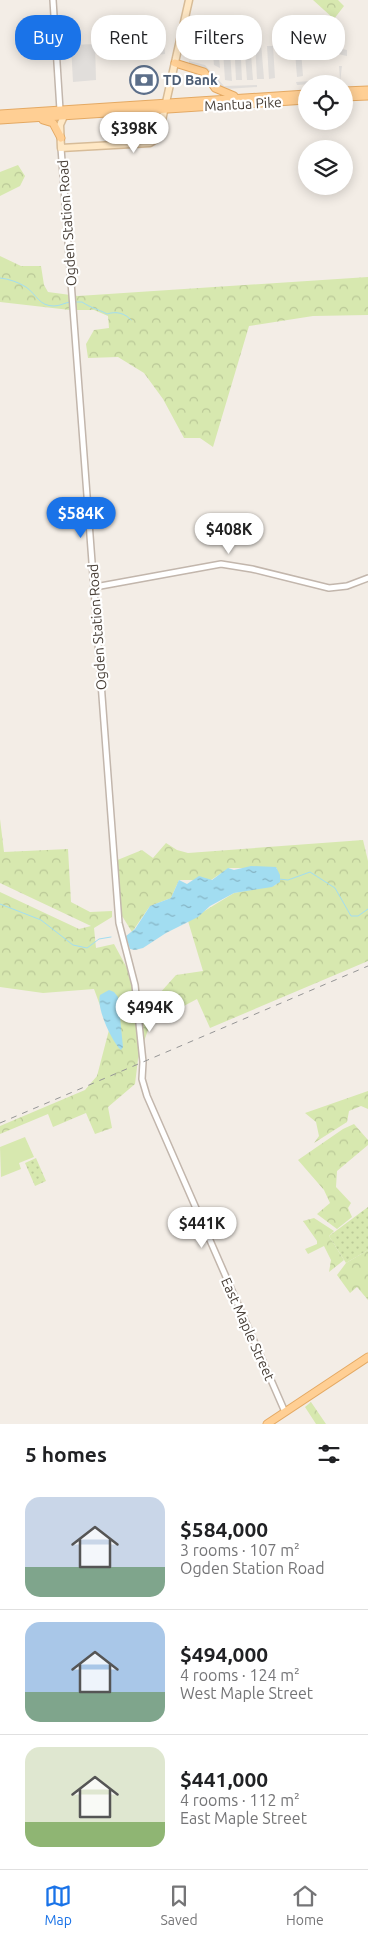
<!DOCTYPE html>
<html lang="en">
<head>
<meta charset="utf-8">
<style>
  body { margin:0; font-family:Ubuntu,sans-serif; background:#f6f6f6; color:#202124; height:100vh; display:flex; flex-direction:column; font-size:19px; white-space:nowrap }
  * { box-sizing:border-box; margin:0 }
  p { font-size:16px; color:#757577 }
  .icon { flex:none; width:28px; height:28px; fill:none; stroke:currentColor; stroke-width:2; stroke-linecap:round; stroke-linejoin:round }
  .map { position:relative; height:1424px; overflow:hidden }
  .side { display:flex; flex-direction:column; background:#fff; flex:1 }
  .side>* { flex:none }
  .top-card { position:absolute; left:15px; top:15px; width:339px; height:45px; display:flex; gap:10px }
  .controls { position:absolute; left:298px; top:75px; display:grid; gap:10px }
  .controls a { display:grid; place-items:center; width:55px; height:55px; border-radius:50%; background:#fff; box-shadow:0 2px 12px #0003; font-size:25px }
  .price { position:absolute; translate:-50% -42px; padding:0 11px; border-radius:18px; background:#fff; color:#222; font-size:16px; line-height:32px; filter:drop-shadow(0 1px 2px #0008) }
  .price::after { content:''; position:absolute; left:50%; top:30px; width:15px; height:11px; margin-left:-8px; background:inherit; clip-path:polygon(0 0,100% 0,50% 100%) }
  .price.selected { background:#1a73e8; color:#fff }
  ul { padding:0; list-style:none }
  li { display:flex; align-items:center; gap:15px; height:125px; padding:0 25px }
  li+li { border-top:1px solid #e0e0e0 }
  li span { display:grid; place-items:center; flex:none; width:140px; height:100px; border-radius:15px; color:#555 }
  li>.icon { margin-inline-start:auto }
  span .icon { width:60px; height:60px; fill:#fffc; stroke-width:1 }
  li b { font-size:21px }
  h2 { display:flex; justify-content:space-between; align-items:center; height:60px; padding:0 25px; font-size:21px }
  .pill { padding:0 18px; border-radius:20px; background:#fff; box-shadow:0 2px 12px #0003; font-size:18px; line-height:45px }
  .pill.selected { background:#1a73e8; color:#fff }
  .tabs { display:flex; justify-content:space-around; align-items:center; height:70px; border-top:1px solid #e0e0e0; background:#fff; font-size:14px; color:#757577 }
  .tabs a { display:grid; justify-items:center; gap:2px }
  .tabs .selected { color:#1a73e8 }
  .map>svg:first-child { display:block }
  .grass { fill:#d7e8af }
  .forest { fill:url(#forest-crowns) }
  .park { fill:url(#park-dots) }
  .parking { fill:#e1dedb }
  .water { fill:url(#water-ripples) }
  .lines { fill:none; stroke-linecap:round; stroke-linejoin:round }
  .stream { stroke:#a2ddf1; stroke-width:1 }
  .tertiary-casing { stroke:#c2b6ac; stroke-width:8 }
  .secondary-casing { stroke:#d7bc98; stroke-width:9 }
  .primary-casing { stroke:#e4a963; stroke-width:9 }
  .tertiary { stroke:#fff; stroke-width:5 }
  .secondary { stroke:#ffe8c5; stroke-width:6 }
  .primary { stroke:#ffcf94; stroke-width:7 }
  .rail { stroke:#969696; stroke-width:1; stroke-dasharray:6 6; stroke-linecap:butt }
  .labels { text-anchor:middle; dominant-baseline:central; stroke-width:4.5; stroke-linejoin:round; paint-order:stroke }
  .service-label { font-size:14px; font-weight:bold; fill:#4e5e75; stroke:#fff; text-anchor:start }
  .street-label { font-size:14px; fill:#463d35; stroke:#fff }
</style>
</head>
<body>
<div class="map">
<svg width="368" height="1424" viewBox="0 0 368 1424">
  <defs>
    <pattern id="forest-crowns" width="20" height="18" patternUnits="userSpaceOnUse" patternTransform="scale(1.25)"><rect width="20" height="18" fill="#d7e8af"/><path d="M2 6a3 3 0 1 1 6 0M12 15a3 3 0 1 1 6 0" fill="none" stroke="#bac897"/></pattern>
    <pattern id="park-dots" width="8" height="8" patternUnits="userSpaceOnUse" patternTransform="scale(1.25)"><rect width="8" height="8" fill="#d7e8af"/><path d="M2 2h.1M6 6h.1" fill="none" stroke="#bac897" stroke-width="1.8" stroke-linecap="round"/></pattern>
    <pattern id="water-ripples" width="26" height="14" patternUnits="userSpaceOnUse" patternTransform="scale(1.25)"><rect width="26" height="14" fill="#a2ddf1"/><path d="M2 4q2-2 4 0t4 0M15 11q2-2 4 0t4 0" fill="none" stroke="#86b4c4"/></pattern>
  </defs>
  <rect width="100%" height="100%" fill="#f3ede6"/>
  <path class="grass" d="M 25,1137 L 34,1157 L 19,1163 L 21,1169 L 1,1177 L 0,1147 Z"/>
  <path class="forest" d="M 313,0 L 338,0 L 344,6 L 334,19 Z
    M 18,165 L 25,176 L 20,186 L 0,196 L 0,172 Z
    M 0,256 L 21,266 L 41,266 L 44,285 L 48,292 L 78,296 L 368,277 L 368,315 L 313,316 L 249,326 L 213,447 L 200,438 L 184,438 L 163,399 L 144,373 L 118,357 L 88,358 L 86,344 L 94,330 L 109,328 L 108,316 L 94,310 L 70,310 L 0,302 Z
    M 0,819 L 4,852 L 68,849 L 71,902 L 90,912 L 112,911 L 112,917 L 94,928 L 96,948 L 114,944 L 142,996 L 160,993 L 176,975 L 203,971 L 188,921 L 234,893 L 276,885 L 277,868 L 229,868 L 211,880 L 179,880 L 171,898 L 150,906 L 132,932 L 119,911 L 115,861 L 142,850 L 153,858 L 166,843 L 177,850 L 188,853 L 363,840 L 368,861 L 368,961 L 210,1028 L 197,999 L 150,1024 L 138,1059 L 135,1084 L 108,1107 L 112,1128 L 95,1134 L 86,1113 L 53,1127 L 48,1114 L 0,1134 L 0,1126 L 85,1090 L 97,1076 L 109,1030 L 94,989 L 43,993 L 0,987 L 0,892 L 79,929 L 91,926 L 0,883 Z
    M 368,1091 L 368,1109 L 361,1106 L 349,1111 L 347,1122 L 314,1143 L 319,1136 L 316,1122 L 305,1113 Z
    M 354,1124 L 368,1140 L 368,1145 L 337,1171 L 336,1187 L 351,1203 L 348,1208 L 352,1217 L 337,1229 L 317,1214 L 330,1203 L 324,1190 L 298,1160 L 343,1129 Z
    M 314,1218 L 334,1231 L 329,1236 L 344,1260 L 329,1272 L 331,1260 L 324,1246 L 308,1254 L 305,1249 L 317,1244 L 317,1241 L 303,1221 Z
    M 368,1250 L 368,1300 L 357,1287 L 350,1293 L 337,1275 L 346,1263 Z
    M 311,1402 L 326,1424 L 316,1424 L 305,1407 Z"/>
  <path class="park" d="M 36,1158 L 46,1181 L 35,1186 L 25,1163 Z
    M 368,1207 L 368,1250 L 346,1263 L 329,1236 Z"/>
  <path class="parking" d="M 211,34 L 217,35 L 220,68 L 214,65 Z
    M 222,36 L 229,36 L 232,81 L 225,80 Z
    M 164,37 L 165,54 L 150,56 L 149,38 Z
    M 234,39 L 240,39 L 242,80 L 236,80 Z
    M 244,41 L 250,41 L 253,80 L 247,80 Z
    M 261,43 L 264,79 L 257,79 L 255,43 Z
    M 316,43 L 347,50 L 347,56 L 315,49 Z
    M 95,44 L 96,80 L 73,82 L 71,45 Z
    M 267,46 L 273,46 L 275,78 L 269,79 Z
    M 301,51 L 303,76 L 297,77 L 295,52 Z
    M 189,61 L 205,65 L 224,86 L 257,85 L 257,87 L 226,89 L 221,87 L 206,69 L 189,64 Z
    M 339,66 L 342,66 L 340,82 L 297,85 L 296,82 L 340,79 Z"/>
  <path class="water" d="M 251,866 L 276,867 L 280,875 L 280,882 L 272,887 L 234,893 L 210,906 L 198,917 L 166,933 L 143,948 L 135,950 L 130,949 L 126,936 L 135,929 L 150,906 L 171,898 L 179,880 L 187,884 L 199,876 L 212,880 L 228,868 L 234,870 Z
    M 109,990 L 114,992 L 118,997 L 123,1047 L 121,1050 C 112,1042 96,1008 100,995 Z"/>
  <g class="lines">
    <path class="stream" d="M 0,278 C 9,279 18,282 26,287 C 37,295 39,306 54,306 C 60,306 64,303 70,302
      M 74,302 L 82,302 C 91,308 98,309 107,314 C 116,311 125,313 131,320
      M 279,879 L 288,880 L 310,872 L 335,888 L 351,916 L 358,916 L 368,909
      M 0,904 L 41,920 L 73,945 L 87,948 L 99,939 L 111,937"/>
    <defs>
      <path id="tertiary" d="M 53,0 L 60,110
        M 61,148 L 119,923 L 135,985 L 143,1062 L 142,1079 L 147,1096 L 285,1412
        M 95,587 L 221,564 L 252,569 L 329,588 L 347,586 L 368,578"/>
      <path id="secondary" d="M 64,116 L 60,125 L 61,148 L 150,143 L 158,138 L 189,0"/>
      <path id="primary" d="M 175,63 L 204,72 L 215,88 L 234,96
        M 344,91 L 368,90
        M 344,97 L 368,96
        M 0,114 L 306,94
        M 0,120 L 306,100
        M 43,120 L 53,123 L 61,138
        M 267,1424 L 368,1357"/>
    </defs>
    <use href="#tertiary" class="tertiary-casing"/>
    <use href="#secondary" class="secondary-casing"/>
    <use href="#primary" class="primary-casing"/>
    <use href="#tertiary" class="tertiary"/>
    <use href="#secondary" class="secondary"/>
    <use href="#primary" class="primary"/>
    <path class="rail" d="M 0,1123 L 368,966"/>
  </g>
  <defs>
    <symbol id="bank-ring" viewBox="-11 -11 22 22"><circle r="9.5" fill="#fff" stroke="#5c6f8a" stroke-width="1.5"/><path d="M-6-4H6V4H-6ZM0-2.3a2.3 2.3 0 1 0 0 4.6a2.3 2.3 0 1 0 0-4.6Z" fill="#5c6f8a"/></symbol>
  </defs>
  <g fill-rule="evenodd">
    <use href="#bank-ring" x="128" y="64" width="32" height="32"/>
  </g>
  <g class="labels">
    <g class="service-label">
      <text x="163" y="80">TD Bank</text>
    </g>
    <g class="street-label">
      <text transform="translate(243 104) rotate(-3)">Mantua Pike</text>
      <text transform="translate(67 223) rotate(-94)">Ogden Station Road</text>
      <text transform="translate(97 627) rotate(-94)">Ogden Station Road</text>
      <text transform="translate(248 1329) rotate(66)">East Maple Street</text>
    </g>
  </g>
</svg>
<div class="controls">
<a><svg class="icon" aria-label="locate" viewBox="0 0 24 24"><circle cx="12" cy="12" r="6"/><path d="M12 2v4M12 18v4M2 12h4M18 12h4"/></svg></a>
<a><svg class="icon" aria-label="layers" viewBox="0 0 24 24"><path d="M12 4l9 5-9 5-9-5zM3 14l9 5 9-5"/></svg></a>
</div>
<b class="price" style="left:134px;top:154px">$398K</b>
<b class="price selected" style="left:81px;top:539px">$584K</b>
<b class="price" style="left:229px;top:555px">$408K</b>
<b class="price" style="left:150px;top:1033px">$494K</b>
<b class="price" style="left:202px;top:1249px">$441K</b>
<div class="top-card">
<a class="pill selected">Buy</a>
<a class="pill">Rent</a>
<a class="pill">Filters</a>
<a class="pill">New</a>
</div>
</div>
<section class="side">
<h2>5 homes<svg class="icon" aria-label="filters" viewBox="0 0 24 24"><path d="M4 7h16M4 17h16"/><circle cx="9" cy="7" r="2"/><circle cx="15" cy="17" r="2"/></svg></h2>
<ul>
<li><span style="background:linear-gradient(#c9d6e8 70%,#7fa58c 0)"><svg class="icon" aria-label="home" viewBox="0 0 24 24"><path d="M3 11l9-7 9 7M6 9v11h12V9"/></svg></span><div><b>$584,000</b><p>3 rooms · 107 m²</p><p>Ogden Station Road</p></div></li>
<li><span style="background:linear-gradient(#a9c7e8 70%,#7fa58c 0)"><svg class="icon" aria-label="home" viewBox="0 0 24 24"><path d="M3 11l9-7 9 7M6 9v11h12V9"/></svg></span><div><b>$494,000</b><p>4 rooms · 124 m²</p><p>West Maple Street</p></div></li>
<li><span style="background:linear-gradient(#dfe7d0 75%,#8fb573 0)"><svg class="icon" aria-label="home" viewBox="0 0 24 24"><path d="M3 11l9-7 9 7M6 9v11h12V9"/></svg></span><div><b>$441,000</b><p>4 rooms · 112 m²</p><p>East Maple Street</p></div></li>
</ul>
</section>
<nav class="tabs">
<a class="selected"><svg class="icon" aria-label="map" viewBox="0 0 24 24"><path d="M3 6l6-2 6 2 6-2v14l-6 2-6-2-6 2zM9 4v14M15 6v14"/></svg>Map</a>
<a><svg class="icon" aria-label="saved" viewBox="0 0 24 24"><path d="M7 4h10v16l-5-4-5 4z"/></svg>Saved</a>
<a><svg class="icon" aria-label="home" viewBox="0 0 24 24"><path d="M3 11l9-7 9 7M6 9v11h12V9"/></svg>Home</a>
</nav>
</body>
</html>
